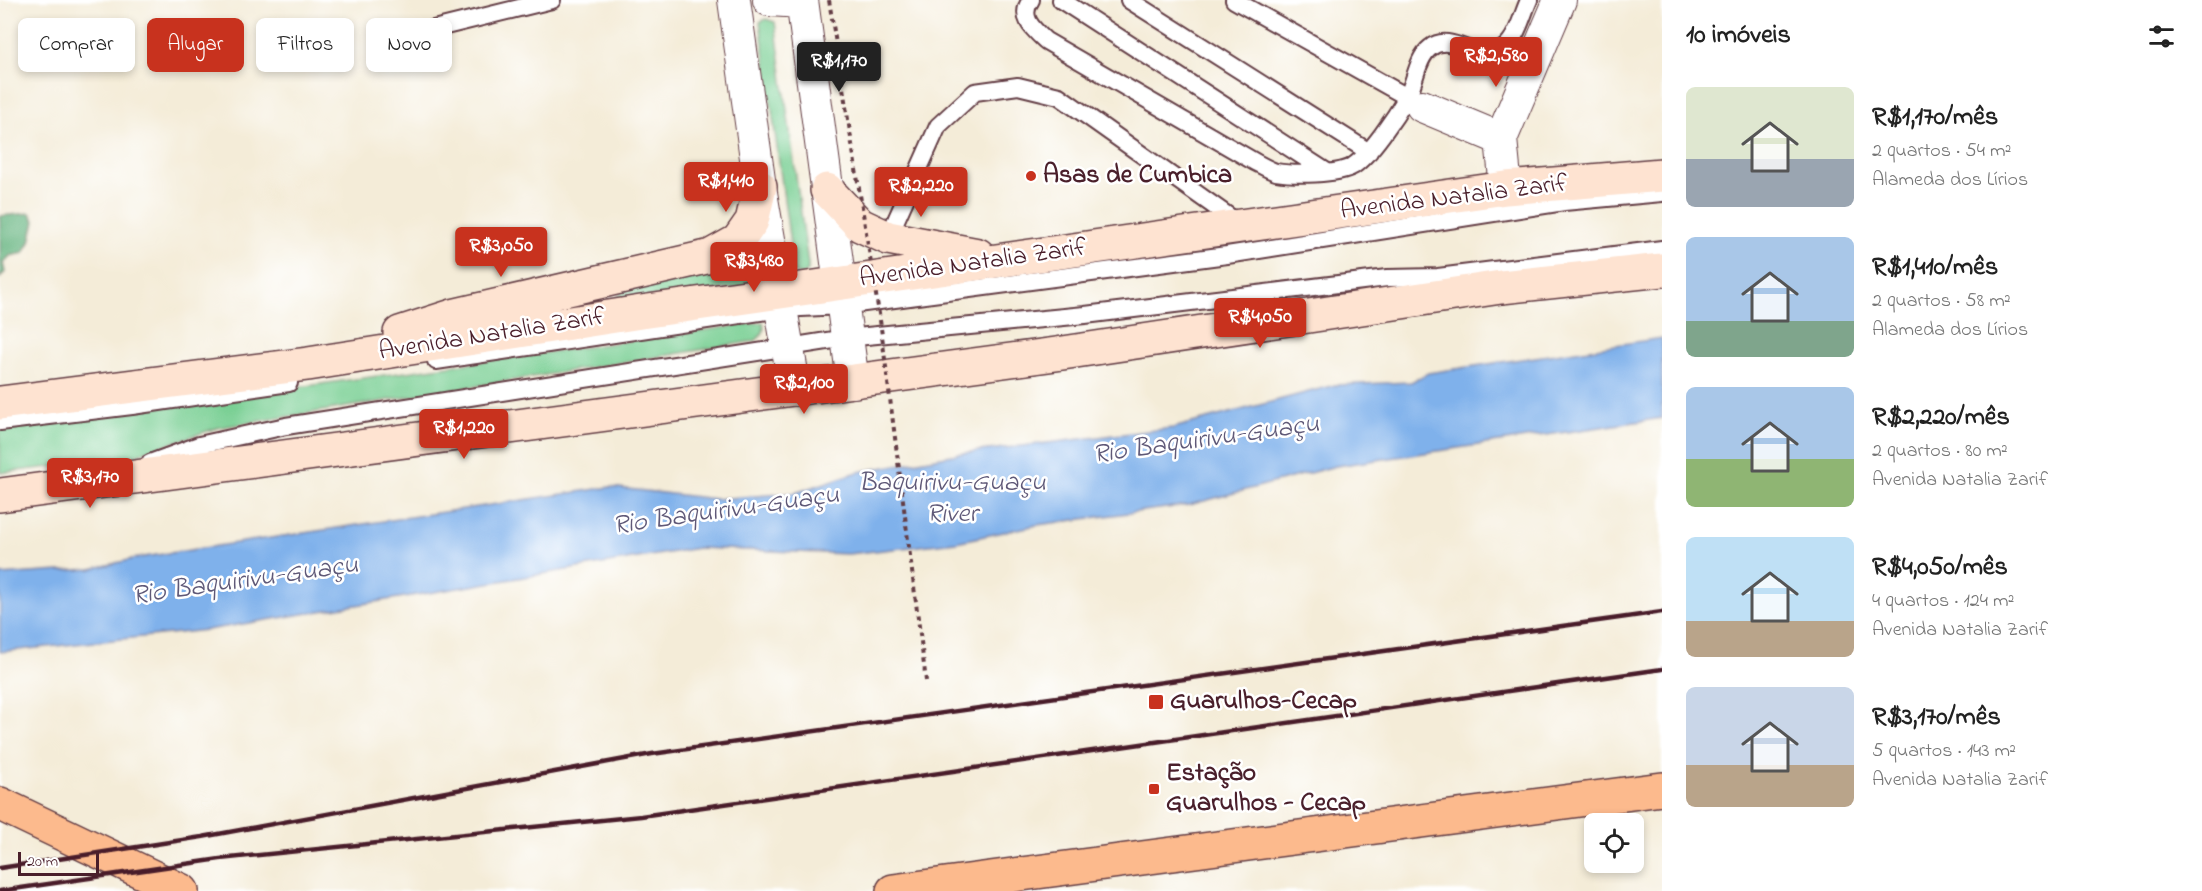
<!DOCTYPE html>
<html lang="pt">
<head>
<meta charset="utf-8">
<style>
  body { margin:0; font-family:"Indie Flower",sans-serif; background:#f6f6f6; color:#222; height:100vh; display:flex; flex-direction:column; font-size:22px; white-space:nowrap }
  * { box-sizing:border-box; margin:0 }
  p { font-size:20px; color:#767676 }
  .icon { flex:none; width:33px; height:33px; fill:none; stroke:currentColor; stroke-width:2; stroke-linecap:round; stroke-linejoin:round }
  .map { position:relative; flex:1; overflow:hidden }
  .side { display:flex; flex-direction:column; background:#fff; width:540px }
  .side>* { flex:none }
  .top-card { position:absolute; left:18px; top:18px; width:570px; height:54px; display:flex; gap:12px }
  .buttons { position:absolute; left:1584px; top:813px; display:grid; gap:12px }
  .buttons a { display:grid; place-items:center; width:60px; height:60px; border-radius:9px; background:#fff; box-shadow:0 3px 9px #0003; font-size:30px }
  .scale { position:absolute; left:18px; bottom:15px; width:81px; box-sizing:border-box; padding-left:6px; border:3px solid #4a1f2b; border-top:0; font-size:16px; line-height:21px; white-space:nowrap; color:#4a1f2b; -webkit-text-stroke:4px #fff; paint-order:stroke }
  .price { position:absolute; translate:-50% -51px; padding:0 14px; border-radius:6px; background:#c8321e; color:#fff; font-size:20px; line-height:39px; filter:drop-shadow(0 2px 3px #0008) }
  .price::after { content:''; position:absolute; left:50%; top:36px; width:18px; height:14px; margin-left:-9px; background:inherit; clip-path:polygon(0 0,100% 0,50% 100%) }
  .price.on { background:#222; color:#fff }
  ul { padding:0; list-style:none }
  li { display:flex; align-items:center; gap:18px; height:150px; padding:0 24px }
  li span { display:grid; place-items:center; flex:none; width:168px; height:120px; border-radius:9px; color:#555 }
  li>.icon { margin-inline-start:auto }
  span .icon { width:72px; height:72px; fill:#fffc; stroke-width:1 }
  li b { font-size:26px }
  h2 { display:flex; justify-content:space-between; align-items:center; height:72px; padding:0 24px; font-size:26px }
  .chip { padding:0 21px; border-radius:9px; background:#fff; box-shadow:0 3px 9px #0003; font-size:21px; line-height:54px }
  .chip.on { background:#c8321e; color:#fff }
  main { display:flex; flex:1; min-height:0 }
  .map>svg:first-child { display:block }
  .green { fill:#78cf93; stroke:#61775f; stroke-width:1.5 }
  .forest { fill:#62b27d; stroke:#566854; stroke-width:1.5 }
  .water { fill:#7fb1eb; stroke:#64688b; stroke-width:1.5 }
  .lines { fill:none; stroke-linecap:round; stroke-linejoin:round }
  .lane-casing { stroke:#643e45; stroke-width:20 }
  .street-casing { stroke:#643e45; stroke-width:34 }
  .secondary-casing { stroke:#643e45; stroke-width:36 }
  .primary-casing { stroke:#643e45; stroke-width:36 }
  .highway-casing { stroke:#643e45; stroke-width:36 }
  .lane { stroke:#fff; stroke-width:16 }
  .street { stroke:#fff; stroke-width:32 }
  .secondary { stroke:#fee3d1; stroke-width:33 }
  .primary { stroke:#fcba8d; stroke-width:33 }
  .highway { stroke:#fcba8d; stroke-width:33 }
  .rail { stroke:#4a1f2b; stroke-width:4.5 }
  .path-bridge { stroke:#643e45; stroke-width:4; stroke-dasharray:4.5 4.5; stroke-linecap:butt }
  .poi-dot { fill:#c8321e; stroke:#fff; stroke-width:2 }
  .labels { text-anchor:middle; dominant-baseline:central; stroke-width:5; stroke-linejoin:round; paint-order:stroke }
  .poi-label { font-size:26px; font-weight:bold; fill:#4a1f2b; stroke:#fff; text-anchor:start }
  .street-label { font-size:26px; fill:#4a1f2b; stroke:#fff }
  .water-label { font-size:27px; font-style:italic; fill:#5f5978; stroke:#fff }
</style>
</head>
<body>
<main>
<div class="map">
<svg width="1662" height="891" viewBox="0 0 1662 891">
  <rect width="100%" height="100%" fill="#fff"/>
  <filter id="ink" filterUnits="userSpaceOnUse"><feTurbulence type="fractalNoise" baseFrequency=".0167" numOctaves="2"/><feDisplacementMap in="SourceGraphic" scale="12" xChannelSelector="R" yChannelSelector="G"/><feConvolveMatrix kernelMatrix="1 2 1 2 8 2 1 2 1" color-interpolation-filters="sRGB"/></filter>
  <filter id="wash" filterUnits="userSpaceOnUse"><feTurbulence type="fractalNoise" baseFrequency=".008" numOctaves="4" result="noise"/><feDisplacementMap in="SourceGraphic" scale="24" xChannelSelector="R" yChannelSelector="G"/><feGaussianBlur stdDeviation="1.35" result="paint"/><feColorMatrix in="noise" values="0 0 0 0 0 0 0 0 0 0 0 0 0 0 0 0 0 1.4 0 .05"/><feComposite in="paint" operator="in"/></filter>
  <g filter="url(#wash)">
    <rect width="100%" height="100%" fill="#f4ecd8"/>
    <path class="green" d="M 766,19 L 775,22 L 808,264 L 808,271 L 802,275 L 794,273 L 760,22 Z
      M 756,237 L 763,285 L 621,300 L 617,299 L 619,294 L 624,291 Z
      M 763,322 C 765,331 763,335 755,341 L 217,428 L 126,458 L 0,473 L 0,429 Z"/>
    <path class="forest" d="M 30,213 L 35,221 L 30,242 L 24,253 L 10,256 L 3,263 L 5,272 L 0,278 L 0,216 Z"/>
    <path class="water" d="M 1662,338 L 1662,418 L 1336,466 L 1189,505 L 1037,525 L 956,542 L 848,554 L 698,548 L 207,630 L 0,652 L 0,575 L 91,569 L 137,558 L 610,487 L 716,499 L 795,493 L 858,472 L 963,453 L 1173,428 L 1335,385 L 1411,382 L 1428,373 Z"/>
  </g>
  <g filter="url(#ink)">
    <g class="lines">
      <defs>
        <path id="lane" d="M 1031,0 C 1018,17 1034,30 1046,41 L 1255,162 C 1261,165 1269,170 1276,172 C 1293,175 1338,175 1353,166 C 1370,155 1396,116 1407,97 C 1415,83 1417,58 1430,48 C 1455,28 1484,75 1510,42 C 1519,31 1523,13 1529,0
          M 1061,0 L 1327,172
          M 1129,0 L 1369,152
          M 1234,0 L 1416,102
          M 409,35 L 552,0
          M 888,238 L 938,126 L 975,92 L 1018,86 L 1059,96 L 1241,225
          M 436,361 L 781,309 L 842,306 L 1227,255 L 1564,202 L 1662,193
          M 0,422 L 132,406 L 289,383
          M 150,463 L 199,445 L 286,426 L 846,338 L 1085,315 L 1387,278 L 1438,277 L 1662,249"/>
        <path id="street" d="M 734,0 L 760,187 L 795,390
          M 769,0 L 802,2
          M 802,0 L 853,382
          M 1422,106 L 1501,139
          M 1506,188 L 1501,139 L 1560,0"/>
        <path id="secondary" d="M 827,190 L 860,225 L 888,238 L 978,255
          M 400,333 L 456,315 L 711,256 L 738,241 L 752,221 L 760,187
          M 0,403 L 308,364 L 641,312 L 1506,188 L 1662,175
          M 0,495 L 1056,354 L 1501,287 L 1662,270"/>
        <path id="primary" d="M 893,891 L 1662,789"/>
        <path id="highway" d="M 0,804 L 182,891"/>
      </defs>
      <use href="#lane" class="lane-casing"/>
      <use href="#street" class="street-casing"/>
      <use href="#secondary" class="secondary-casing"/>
      <use href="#primary" class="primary-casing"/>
      <use href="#highway" class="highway-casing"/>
      <use href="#lane" class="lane"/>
      <use href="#street" class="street"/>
      <use href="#secondary" class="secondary"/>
      <use href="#primary" class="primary"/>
      <use href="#highway" class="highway"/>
      <path class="rail" d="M 0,868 L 202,837 L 652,754 L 1662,612
        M 0,891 L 220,859 L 641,816 L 1662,669"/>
      <path class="path-bridge" d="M 829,0 L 880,320 L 926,681"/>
    </g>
  </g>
  <g class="poi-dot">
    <circle cx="1031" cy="176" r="6"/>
    <rect x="1148" y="694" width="16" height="16" rx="3"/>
    <rect x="1148" y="783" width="12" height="12" rx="3"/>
  </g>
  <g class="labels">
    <g class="poi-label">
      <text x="1043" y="176">Asas de Cumbica</text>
      <text x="1170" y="702">Guarulhos-Cecap</text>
      <text x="1166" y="774">Estação<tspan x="1166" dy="30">Guarulhos - Cecap</tspan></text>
    </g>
    <g class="street-label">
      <text transform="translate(1454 198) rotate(-7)">Avenida Natalia Zarif</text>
      <text transform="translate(973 264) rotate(-8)">Avenida Natalia Zarif</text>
      <text transform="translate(492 335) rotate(-9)">Avenida Natalia Zarif</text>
    </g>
    <g class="water-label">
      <text transform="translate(1206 440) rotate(-8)">Rio Baquirivu-Guaçu</text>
      <text x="952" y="483">Baquirivu-Guaçu<tspan x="952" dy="31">River</tspan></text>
      <text transform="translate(726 511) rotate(-8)">Rio Baquirivu-Guaçu</text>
      <text transform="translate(245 581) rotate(-8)">Rio Baquirivu-Guaçu</text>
    </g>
  </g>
</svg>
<div class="buttons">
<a><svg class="icon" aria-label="locate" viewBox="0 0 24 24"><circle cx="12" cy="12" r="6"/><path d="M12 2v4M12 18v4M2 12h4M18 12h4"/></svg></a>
</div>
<div class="scale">20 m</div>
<b class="price" style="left:1496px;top:88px">R$2,580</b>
<b class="price on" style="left:839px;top:93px">R$1,170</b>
<b class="price" style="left:726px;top:213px">R$1,410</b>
<b class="price" style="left:921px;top:218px">R$2,220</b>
<b class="price" style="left:501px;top:278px">R$3,050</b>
<b class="price" style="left:754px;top:293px">R$3,480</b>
<b class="price" style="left:1260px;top:349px">R$4,050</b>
<b class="price" style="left:804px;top:415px">R$2,100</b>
<b class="price" style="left:464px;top:460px">R$1,220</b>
<b class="price" style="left:90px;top:509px">R$3,170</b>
<div class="top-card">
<a class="chip">Comprar</a>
<a class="chip on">Alugar</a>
<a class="chip">Filtros</a>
<a class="chip">Novo</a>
</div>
</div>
<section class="side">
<h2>10 imóveis<svg class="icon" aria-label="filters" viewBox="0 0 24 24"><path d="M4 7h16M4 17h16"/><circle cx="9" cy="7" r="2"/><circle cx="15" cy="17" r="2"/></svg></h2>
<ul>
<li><span style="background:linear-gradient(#dfe7d0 60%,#9aa5b1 0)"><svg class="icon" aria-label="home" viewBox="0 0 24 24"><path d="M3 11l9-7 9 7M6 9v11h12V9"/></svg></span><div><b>R$1,170/mês</b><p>2 quartos · 54 m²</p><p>Alameda dos Lírios</p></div></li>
<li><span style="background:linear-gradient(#a9c7e8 70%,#7fa58c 0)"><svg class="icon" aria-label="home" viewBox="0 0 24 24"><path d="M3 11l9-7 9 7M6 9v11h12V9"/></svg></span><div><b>R$1,410/mês</b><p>2 quartos · 58 m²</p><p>Alameda dos Lírios</p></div></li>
<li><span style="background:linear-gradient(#a9c7e8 60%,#8fb573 0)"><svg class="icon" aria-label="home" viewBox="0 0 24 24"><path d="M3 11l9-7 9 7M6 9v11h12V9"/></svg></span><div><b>R$2,220/mês</b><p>2 quartos · 80 m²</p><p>Avenida Natalia Zarif</p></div></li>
<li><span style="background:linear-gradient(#bfe0f5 70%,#b9a48a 0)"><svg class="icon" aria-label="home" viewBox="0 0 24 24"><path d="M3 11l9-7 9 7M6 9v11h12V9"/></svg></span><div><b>R$4,050/mês</b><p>4 quartos · 124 m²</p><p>Avenida Natalia Zarif</p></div></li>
<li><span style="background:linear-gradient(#c9d6e8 65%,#b9a48a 0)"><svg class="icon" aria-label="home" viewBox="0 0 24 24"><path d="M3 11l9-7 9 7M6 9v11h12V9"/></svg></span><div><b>R$3,170/mês</b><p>5 quartos · 143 m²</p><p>Avenida Natalia Zarif</p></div></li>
</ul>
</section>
</main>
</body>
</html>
